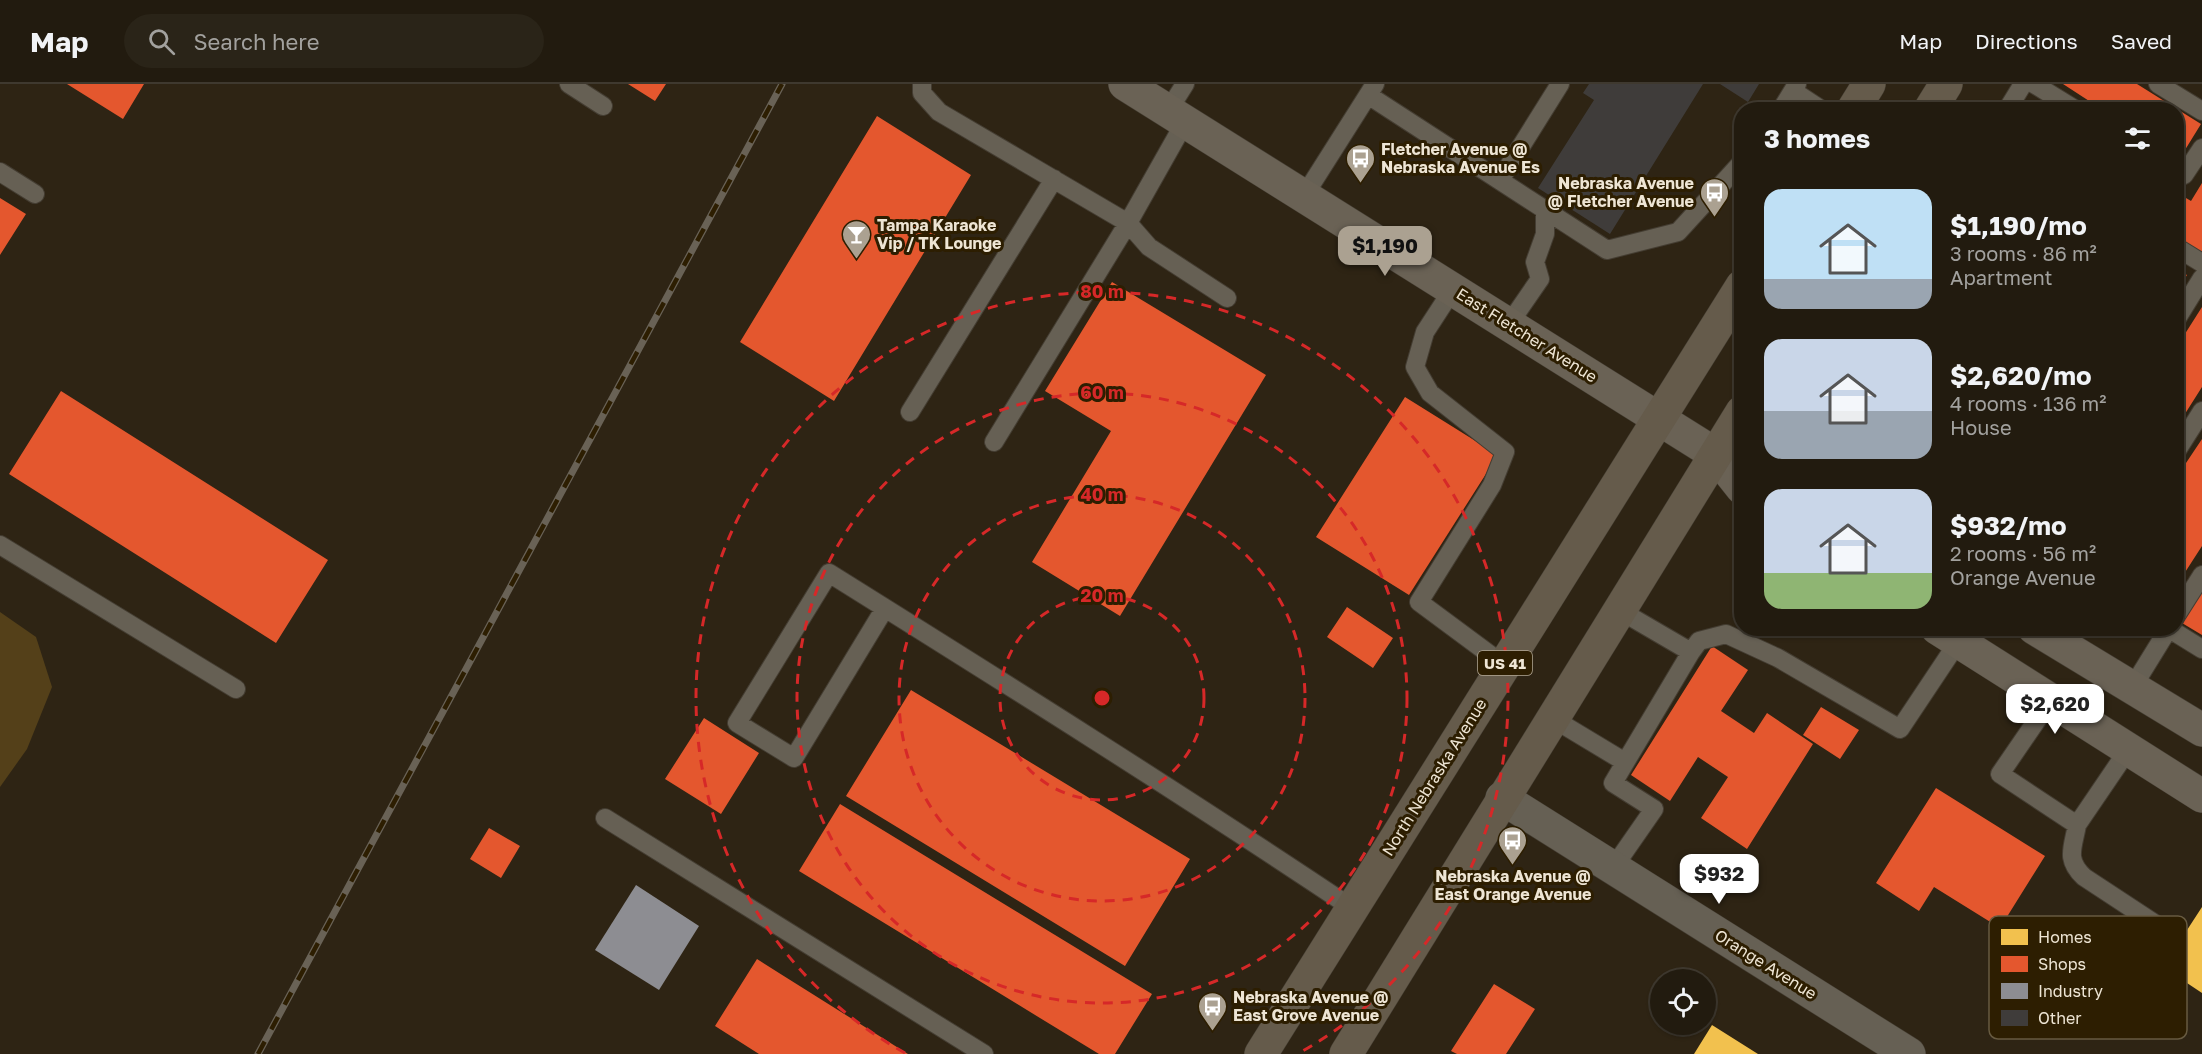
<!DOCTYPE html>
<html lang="en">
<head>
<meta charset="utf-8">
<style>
  body { margin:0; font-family:"Golos Text",sans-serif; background:#2a2418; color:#f1f3f6; height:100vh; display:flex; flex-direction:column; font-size:22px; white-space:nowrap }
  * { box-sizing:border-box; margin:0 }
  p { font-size:20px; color:#a2a19e }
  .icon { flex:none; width:33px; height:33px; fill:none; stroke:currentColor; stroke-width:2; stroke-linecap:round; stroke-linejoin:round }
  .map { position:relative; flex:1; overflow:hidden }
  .side { position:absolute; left:1734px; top:18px; width:450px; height:534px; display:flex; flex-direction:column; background:#221b0f; border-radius:24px; box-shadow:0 2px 4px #0004,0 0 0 2px #3f392f }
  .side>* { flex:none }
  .fabs { position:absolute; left:1650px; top:885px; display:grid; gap:12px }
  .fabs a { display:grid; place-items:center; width:66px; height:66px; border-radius:50%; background:#221b0f; box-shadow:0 2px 4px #0004,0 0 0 2px #3f392f; font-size:30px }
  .price { position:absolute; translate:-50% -51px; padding:0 14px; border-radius:12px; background:#fff; color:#222; font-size:20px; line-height:39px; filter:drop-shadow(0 2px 3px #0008) }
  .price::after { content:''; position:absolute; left:50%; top:36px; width:18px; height:14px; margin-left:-9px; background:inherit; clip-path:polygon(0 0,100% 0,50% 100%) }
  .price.on { background:#aba191; color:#111 }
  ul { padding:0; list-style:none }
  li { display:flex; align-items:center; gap:18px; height:150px; padding:0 30px }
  li span { display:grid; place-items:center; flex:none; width:168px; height:120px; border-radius:18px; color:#555 }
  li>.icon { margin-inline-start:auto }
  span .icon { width:72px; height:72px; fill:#fffc; stroke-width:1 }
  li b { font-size:26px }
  h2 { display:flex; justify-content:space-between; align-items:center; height:72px; padding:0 30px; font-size:26px }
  header { display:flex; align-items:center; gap:36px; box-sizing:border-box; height:84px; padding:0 30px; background:#221b0f; border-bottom:2px solid #3f392f }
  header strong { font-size:28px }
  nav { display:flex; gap:33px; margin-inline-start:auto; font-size:21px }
  .search { width:420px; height:54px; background:#2a2418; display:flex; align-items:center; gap:15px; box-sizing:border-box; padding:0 21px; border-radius:33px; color:#a2a19e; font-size:22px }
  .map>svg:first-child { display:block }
  .green { fill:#544019 }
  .homes { fill:#f2c14e }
  .shops { fill:#e4572e }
  .industry { fill:#8d8d92 }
  .building { fill:#3f3c3a }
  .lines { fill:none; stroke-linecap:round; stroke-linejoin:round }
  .service-casing { stroke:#443d32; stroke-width:20 }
  .minor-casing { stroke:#443d32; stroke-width:34 }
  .secondary-casing { stroke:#443d32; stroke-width:34 }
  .primary-casing { stroke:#443d32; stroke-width:34 }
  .service { stroke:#666054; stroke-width:18 }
  .minor { stroke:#666054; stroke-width:33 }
  .secondary { stroke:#6a6255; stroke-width:33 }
  .primary { stroke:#655b4b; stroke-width:33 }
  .rail-casing { stroke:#696256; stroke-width:7 }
  .rail { stroke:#2d1e01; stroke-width:4.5; stroke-dasharray:14; stroke-linecap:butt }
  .ring { fill:none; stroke:#d62828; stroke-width:3; stroke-dasharray:10 8 }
  .labels { text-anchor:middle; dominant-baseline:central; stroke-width:6; stroke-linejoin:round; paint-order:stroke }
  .shield { fill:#2d1e01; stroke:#b4a995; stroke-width:1.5 }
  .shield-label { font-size:15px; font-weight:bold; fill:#eee5d4 }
  .poi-label { font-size:16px; font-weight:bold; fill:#eee5d4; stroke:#2d1e01; text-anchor:start }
  .street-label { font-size:16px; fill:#eee5d4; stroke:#2d1e01 }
  .key { fill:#2d1e01; stroke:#675a40; stroke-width:1.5 }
  .key-label { font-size:16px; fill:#eee5d4 }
  .centre { fill:#d62828; stroke:#2d1e01; stroke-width:3 }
  .ring-label { font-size:18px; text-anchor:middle; font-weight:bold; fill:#d62828; stroke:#2d1e01; stroke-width:6; stroke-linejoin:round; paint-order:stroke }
</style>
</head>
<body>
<header>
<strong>Map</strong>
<div class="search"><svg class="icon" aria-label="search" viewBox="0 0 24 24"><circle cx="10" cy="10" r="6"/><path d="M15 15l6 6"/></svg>Search here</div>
<nav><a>Map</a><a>Directions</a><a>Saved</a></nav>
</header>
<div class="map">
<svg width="2202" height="970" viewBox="0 0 2202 970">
  <rect width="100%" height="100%" fill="#2e2414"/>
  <path class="green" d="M 0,528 L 36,553 L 52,603 L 27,665 L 0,703 Z"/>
  <path class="homes" d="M 2202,823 L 2202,909 L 2163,883 Z
    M 1712,941 L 1758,970 L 1694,970 Z"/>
  <path class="shops" d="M 67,0 L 144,0 L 123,35 Z
    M 628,0 L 666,0 L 655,17 Z
    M 2063,0 L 2137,0 L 2201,40 L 2180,74 L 2176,72 L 2176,26 L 2103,26 Z
    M 2033,16 L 2049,26 L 2027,26 Z
    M 877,32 L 971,91 L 834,317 L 740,258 Z
    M 2202,99 L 2202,169 L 2176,152 L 2176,108 L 2191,117 Z
    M 0,114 L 26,130 L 0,171 Z
    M 2176,185 L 2187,191 L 2176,208 Z
    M 1112,198 L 1266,291 L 1120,532 L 1032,478 L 1111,347 L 1045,307 Z
    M 2202,223 L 2202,303 L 2176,344 L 2176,264 Z
    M 61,307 L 328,476 L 276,559 L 9,390 Z
    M 1405,313 L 1498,371 L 1409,511 L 1316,453 Z
    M 2202,355 L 2202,462 L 2182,493 L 2176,489 L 2176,394 Z
    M 2202,508 L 2202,551 L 2182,539 Z
    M 1347,523 L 1393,554 L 1373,584 L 1327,553 Z
    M 1712,562 L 1748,586 L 1721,627 L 1754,649 L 1767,629 L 1813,660 L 1747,765 L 1701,734 L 1728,693 L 1698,673 L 1670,717 L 1631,691 Z
    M 911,606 L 1190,775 L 1125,882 L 846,712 Z
    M 1821,623 L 1859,646 L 1840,675 L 1803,651 Z
    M 704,634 L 759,669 L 721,730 L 665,695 Z
    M 1936,704 L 2045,772 L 2000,844 L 1934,803 L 1919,827 L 1876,799 Z
    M 840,720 L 1152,910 L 1115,970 L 1099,970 L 799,787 Z
    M 489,744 L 520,762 L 501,794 L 470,775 Z
    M 757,875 L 779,889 L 908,970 L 759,970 L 715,942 Z
    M 1494,900 L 1535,925 L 1506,970 L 1457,970 L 1451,967 Z"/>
  <path class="industry" d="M 636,801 L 699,842 L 659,906 L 595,866 Z"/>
  <path class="building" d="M 1589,0 L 1703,0 L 1610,150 L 1538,104 L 1594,16 L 1583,9 Z
    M 1720,0 L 1759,0 L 1748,18 Z"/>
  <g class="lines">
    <defs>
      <path id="service" d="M 569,0 L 603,22
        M 922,0 L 922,9 L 939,28 L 1128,139 L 1185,38
        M 2034,0 L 2076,26
        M 2158,0 L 2202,27
        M 1793,7 L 1822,26
        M 1368,11 L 1607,166 L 1678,148 L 1742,78
        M 1781,26 L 1797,0
        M 2007,26 L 2023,0
        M 1168,27 L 1185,0
        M 2176,87 L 2184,91 L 2202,64
        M 0,88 L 35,110
        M 1500,96 L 1560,0
        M 1304,112 L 1375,0
        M 2176,163 L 2202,179
        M 1453,205 L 1425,248 L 1415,283 L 1430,309 L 1505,368 L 1492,401 L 1419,518 L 1504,581
        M 2176,236 L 2202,194
        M 1509,240 L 1540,195 L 1535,178 L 1545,150 L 1545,125
        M 910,328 L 1054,95
        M 994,358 L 1128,139 L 1149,163 L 1227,214
        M 2176,368 L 2202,327
        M 0,461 L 236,605
        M 885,524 L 794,674 L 737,639 L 829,489 C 1005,599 1180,709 1352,824
        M 1619,526 L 1691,568 L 1699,557 L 1726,550 L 1778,574 L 1900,645 L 1958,558
        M 2176,532 L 2202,491
        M 2168,544 L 2202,565
        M 2132,604 L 2169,544
        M 2050,617 L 2000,690 L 2077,741 L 2128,666
        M 1552,634 L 1625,678
        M 605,734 L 984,970
        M 2077,741 C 2073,764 2065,775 2084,793 L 2157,841
        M 1613,784 L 1654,725 L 1613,699 L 1691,568"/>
      <path id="minor" d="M 1502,714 L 1909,970"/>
      <path id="secondary" d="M 1125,0 L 1715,370 L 1742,404
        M 1937,544 L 2202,712
        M 2034,544 L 2202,646"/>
      <path id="primary" d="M 1853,26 L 1869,0
        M 1930,26 L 1946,0
        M 1261,970 L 1742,202
        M 1346,970 L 1742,328"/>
    </defs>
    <use href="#service" class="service-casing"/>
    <use href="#minor" class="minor-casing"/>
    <use href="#secondary" class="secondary-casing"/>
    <use href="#primary" class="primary-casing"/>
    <use href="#service" class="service"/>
    <use href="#minor" class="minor"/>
    <use href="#secondary" class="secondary"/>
    <use href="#primary" class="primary"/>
    <defs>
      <path id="rail" d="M 258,970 L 782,0"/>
    </defs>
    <use href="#rail" class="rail-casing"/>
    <use href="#rail" class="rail"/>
  </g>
  <g class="ring">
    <circle cx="1102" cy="614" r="102"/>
    <circle cx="1102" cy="614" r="203"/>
    <circle cx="1102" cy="614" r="305"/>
    <path d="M905 969A406 406 0 1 1 1299 969"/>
  </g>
  <defs>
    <symbol id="bus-pin" viewBox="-11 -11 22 30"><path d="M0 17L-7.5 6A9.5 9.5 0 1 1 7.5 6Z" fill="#aba191" stroke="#2d1e01"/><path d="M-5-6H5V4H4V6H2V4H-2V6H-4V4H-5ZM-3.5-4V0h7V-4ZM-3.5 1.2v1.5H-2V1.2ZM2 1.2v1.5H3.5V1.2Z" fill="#fff"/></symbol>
    <symbol id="bar-pin" viewBox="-11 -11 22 30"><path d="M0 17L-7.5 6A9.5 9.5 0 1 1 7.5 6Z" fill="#aba191" stroke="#2d1e01"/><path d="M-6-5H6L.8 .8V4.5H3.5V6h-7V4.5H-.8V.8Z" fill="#fff"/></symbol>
  </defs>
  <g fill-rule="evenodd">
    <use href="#bus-pin" x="1344" y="58" width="33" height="45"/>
    <use href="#bus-pin" x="1698" y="92" width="33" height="45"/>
    <use href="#bar-pin" x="840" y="134" width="33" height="45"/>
    <use href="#bus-pin" x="1496" y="740" width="33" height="45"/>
    <use href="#bus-pin" x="1196" y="906" width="33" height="45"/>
  </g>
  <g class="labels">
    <rect class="shield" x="1478" y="567" width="54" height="24" rx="4.5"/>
    <g class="shield-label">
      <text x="1505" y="579">US 41</text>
    </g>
    <g class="poi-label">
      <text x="1381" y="65">Fletcher Avenue @<tspan x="1381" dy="18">Nebraska Avenue Es</tspan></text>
      <text x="1694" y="99" text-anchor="end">Nebraska Avenue<tspan x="1694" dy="18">@ Fletcher Avenue</tspan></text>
      <text x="877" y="141">Tampa Karaoke<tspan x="877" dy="18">Vip / TK Lounge</tspan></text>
      <text x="1513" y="792" text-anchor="middle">Nebraska Avenue @<tspan x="1513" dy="18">East Orange Avenue</tspan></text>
      <text x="1233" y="913">Nebraska Avenue @<tspan x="1233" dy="18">East Grove Avenue</tspan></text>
    </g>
    <g class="street-label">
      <text transform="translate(1527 251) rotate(32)">East Fletcher Avenue</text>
      <text transform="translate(1434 693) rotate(-58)">North Nebraska Avenue</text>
      <text transform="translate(1766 880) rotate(32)">Orange Avenue</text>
    </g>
  </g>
  <rect x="1989" y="832" width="198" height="123" rx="9" class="key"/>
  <rect x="2001" y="845" width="27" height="16" fill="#f2c14e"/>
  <rect x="2001" y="872" width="27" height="16" fill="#e4572e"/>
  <rect x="2001" y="899" width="27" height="16" fill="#8d8d92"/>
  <rect x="2001" y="926" width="27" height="16" fill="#3f3c3a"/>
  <g class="key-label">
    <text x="2038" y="859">Homes</text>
    <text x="2038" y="886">Shops</text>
    <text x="2038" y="913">Industry</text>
    <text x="2038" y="940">Other</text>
  </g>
  <circle cx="1102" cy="614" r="9" class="centre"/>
  <g class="ring-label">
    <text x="1102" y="214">80 m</text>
    <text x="1102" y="315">60 m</text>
    <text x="1102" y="417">40 m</text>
    <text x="1102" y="518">20 m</text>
  </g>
</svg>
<div class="fabs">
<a><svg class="icon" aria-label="locate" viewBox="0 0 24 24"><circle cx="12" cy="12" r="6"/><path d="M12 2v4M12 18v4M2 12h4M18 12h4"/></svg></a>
</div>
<b class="price on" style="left:1385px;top:193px">$1,190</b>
<b class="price" style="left:2055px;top:651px">$2,620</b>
<b class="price" style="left:1719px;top:821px">$932</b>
<section class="side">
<h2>3 homes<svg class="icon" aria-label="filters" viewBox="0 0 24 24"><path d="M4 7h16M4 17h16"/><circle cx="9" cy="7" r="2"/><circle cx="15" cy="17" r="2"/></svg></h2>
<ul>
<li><span style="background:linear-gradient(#bfe0f5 75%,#9aa5b1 0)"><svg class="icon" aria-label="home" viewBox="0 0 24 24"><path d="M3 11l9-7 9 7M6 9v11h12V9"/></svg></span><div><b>$1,190/mo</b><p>3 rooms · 86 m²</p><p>Apartment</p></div></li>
<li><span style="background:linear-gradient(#c9d6e8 60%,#9aa5b1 0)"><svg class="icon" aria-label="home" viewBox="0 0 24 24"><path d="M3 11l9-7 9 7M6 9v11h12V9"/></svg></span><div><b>$2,620/mo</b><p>4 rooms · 136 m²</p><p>House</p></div></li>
<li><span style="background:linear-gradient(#c9d6e8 70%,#8fb573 0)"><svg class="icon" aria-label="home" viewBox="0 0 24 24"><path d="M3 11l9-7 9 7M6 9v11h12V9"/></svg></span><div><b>$932/mo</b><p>2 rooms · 56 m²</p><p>Orange Avenue</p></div></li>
</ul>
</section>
</div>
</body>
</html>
